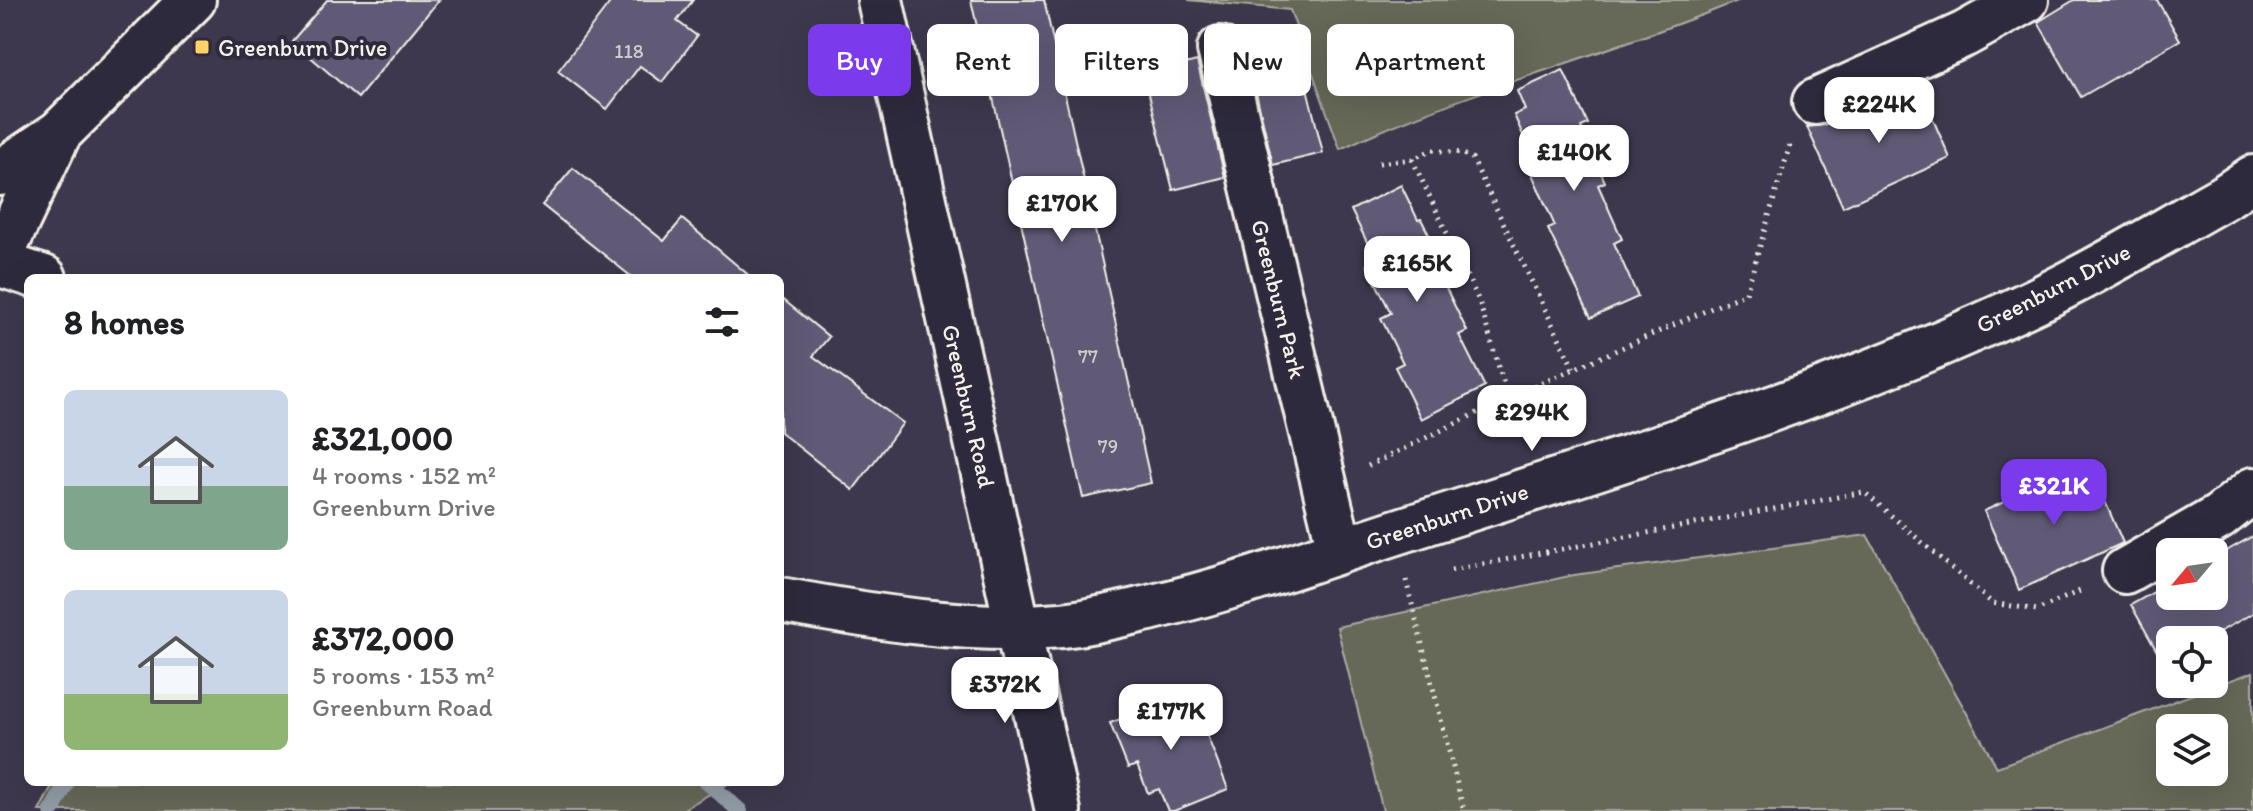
<!DOCTYPE html>
<html lang="en">
<head>
<meta charset="utf-8">
<style>
  body { margin:0; font-family:Itim,sans-serif; background:#f6f6f6; color:#202124; height:100vh; display:flex; flex-direction:column; font-size:30px; white-space:nowrap }
  * { box-sizing:border-box; margin:0 }
  p { font-size:26px; color:#757577 }
  .icon { flex:none; width:44px; height:44px; fill:none; stroke:currentColor; stroke-width:2; stroke-linecap:round; stroke-linejoin:round }
  .map { position:relative; flex:1; overflow:hidden }
  .drawer { position:absolute; left:24px; top:274px; width:760px; height:512px; display:flex; flex-direction:column; background:#fff; border-radius:12px; box-shadow:0 8px 32px #0002 }
  .drawer>* { flex:none }
  .guide { position:absolute; left:808px; top:24px; width:760px; height:72px; display:flex; gap:16px }
  .needle { width:52px; rotate:241deg }
  .controls { position:absolute; left:2156px; top:538px; display:grid; gap:16px }
  .controls a { display:grid; place-items:center; width:72px; height:72px; border-radius:12px; background:#fff; box-shadow:0 8px 32px #0002; font-size:40px }
  .price { position:absolute; translate:-50% -68px; padding:0 18px; border-radius:16px; background:#fff; color:#222; font-size:26px; line-height:52px; filter:drop-shadow(0 2px 4px #0008) }
  .price::after { content:''; position:absolute; left:50%; top:48px; width:24px; height:18px; margin-left:-12px; background:inherit; clip-path:polygon(0 0,100% 0,50% 100%) }
  .price.on { background:#7c3aed; color:#fff }
  ul { padding:0; list-style:none }
  li { display:flex; align-items:center; gap:24px; height:200px; padding:0 40px }
  li span { display:grid; place-items:center; flex:none; width:224px; height:160px; border-radius:12px; color:#555 }
  li>.icon { margin-inline-start:auto }
  span .icon { width:96px; height:96px; fill:#fffc; stroke-width:1 }
  li b { font-size:34px }
  h2 { display:flex; justify-content:space-between; align-items:center; height:96px; padding:0 40px; font-size:34px }
  .tag { padding:0 28px; border-radius:12px; background:#fff; box-shadow:0 8px 32px #0002; font-size:28px; line-height:72px }
  .tag.on { background:#7c3aed; color:#fff }
  .map>svg:first-child { display:block }
  .green { fill:#666859; stroke:#adaca0; stroke-width:2; fill-rule:evenodd }
  .lines { fill:none; stroke-linecap:round; stroke-linejoin:round }
  .stream { stroke:#929ca7; stroke-width:16 }
  .building { fill:#615a77; stroke:#f4f1e8; stroke-width:2 }
  .street-casing { stroke:#f4f1e8; stroke-width:50 }
  .secondary-casing { stroke:#f4f1e8; stroke-width:50 }
  .path { stroke:#f4f1e8; stroke-width:5; stroke-dasharray:2 6; stroke-linecap:butt }
  .street { stroke:#2f2a3d; stroke-width:44 }
  .secondary { stroke:#2f2a3d; stroke-width:44 }
  .poi-dot { fill:#ffd166; stroke:#2f2a3d; stroke-width:3 }
  .labels { text-anchor:middle; dominant-baseline:central; stroke-width:8; stroke-linejoin:round; paint-order:stroke }
  .number-label { font-size:20px; fill:#cfcbcc }
  .poi-label { font-size:24px; fill:#f4f1e8; stroke:#2f2a3d; text-anchor:start }
  .street-label { font-size:24px; fill:#f4f1e8; stroke:#2f2a3d }
</style>
</head>
<body>
<div class="map">
<svg width="2253" height="811" viewBox="0 0 2253 811">
  <rect width="100%" height="100%" fill="#3e384e"/>
  <filter id="ink" filterUnits="userSpaceOnUse"><feTurbulence type="fractalNoise" baseFrequency=".0125" numOctaves="2"/><feDisplacementMap in="SourceGraphic" scale="16" xChannelSelector="R" yChannelSelector="G"/><feConvolveMatrix kernelMatrix="1 2 1 2 8 2 1 2 1" color-interpolation-filters="sRGB"/></filter>
  <g filter="url(#ink)">
    <path class="green" d="M 1188,0 L 1740,0 C 1609,54 1469,89 1340,149 L 1290,10 Z
      M 1867,535 L 1997,767 L 2253,672 L 2253,811 L 1383,811 L 1337,627 L 1574,575 ZM 2170,728 L 2214,728 L 2214,772 L 2170,772 Z
      M 54,782 L 731,782 L 680,811 L 39,811 Z"/>
    <g class="lines">
      <path class="stream" d="M 707,782 L 740,811
        M 52,811 L 67,782"/>
    </g>
    <path class="building" d="M 327,0 L 439,0 L 358,98 L 292,41 Z
      M 612,0 L 693,0 L 677,21 L 697,36 L 662,82 L 640,66 L 607,109 L 558,71 Z
      M 971,0 L 1044,0 L 1151,483 L 1083,498 Z
      M 2074,0 L 2157,0 L 2180,40 L 2081,97 L 2038,22 Z
      M 1295,39 L 1323,153 L 1273,165 L 1246,50 Z
      M 1184,60 L 1185,64 L 1197,61 L 1225,177 L 1173,190 L 1143,70 Z
      M 1563,70 L 1588,124 L 1581,127 L 1605,182 L 1598,185 L 1622,239 L 1614,243 L 1638,297 L 1591,318 L 1548,229 L 1555,226 L 1531,172 L 1538,169 L 1514,115 L 1525,110 L 1517,91 Z
      M 1917,83 L 1950,158 L 1843,207 L 1807,127 L 1825,125 Z
      M 573,168 L 664,241 L 682,219 L 752,278 L 633,278 L 542,205 Z
      M 1401,185 L 1418,220 L 1421,219 L 1453,282 L 1445,286 L 1467,331 L 1459,335 L 1485,387 L 1421,419 L 1395,367 L 1403,363 L 1381,318 L 1391,313 L 1367,265 L 1376,260 L 1351,210 Z
      M 780,297 L 829,337 L 813,356 L 903,423 L 853,490 L 780,432 Z
      M 2089,464 L 2123,543 L 2019,590 L 1984,511 Z
      M 2253,536 L 2253,613 L 2205,640 L 2170,640 L 2170,660 L 2164,664 L 2131,605 L 2170,583 L 2170,596 L 2214,596 L 2214,558 Z
      M 1190,692 L 1228,789 L 1174,811 L 1168,811 L 1159,789 L 1148,793 L 1137,765 L 1128,768 L 1110,723 Z"/>
    <g class="lines">
      <defs>
        <path id="street" d="M 880,0 L 1058,811
          M 1220,49 L 1340,550
          M 1815,102 L 1965,34 L 2026,0
          M 2125,571 L 2219,517 L 2253,490"/>
        <path id="secondary" d="M 0,173 L 59,133 L 193,0
          M 0,257 L 58,135
          M 0,264 L 44,278
          M 780,600 C 873,617 967,633 1062,625 C 1093,622 1123,614 1153,607 C 1240,587 1324,555 1409,528 C 1621,460 1836,396 2037,300 C 2102,269 2163,231 2226,196 L 2253,178"/>
      </defs>
      <use href="#street" class="street-casing"/>
      <use href="#secondary" class="secondary-casing"/>
      <path class="path" d="M 1412,159 L 1479,301 L 1508,398
        M 1379,163 L 1412,159 L 1432,150 L 1461,153 L 1472,158 L 1574,369
        M 1368,466 L 1508,398 L 1746,293 L 1790,145
        M 1451,570 L 1864,492 L 1992,603 L 2037,610 L 2080,591
        M 1406,580 L 1464,811"/>
      <use href="#street" class="street"/>
      <use href="#secondary" class="secondary"/>
    </g>
  </g>
  <rect class="poi-dot" x="194" y="39" width="16" height="16" rx="4"/>
  <g class="labels">
    <g class="number-label">
      <text x="629" y="51">118</text>
      <text x="1088" y="356">77</text>
      <text x="1108" y="446">79</text>
    </g>
    <g class="poi-label">
      <text x="218" y="47">Greenburn Drive</text>
    </g>
    <g class="street-label">
      <text transform="translate(2053 288) rotate(-27)">Greenburn Drive</text>
      <text transform="translate(1279 299) rotate(76)">Greenburn Park</text>
      <text transform="translate(969 406) rotate(77)">Greenburn Road</text>
      <text transform="translate(1447 516) rotate(-18)">Greenburn Drive</text>
    </g>
  </g>
</svg>
<div class="controls">
<a><svg class="needle" viewBox="-14 -14 28 28"><path d="M0-13l5 13h-10z" fill="#e53935"/><path d="M0 13l5-13h-10z" fill="#757577"/></svg></a>
<a><svg class="icon" aria-label="locate" viewBox="0 0 24 24"><circle cx="12" cy="12" r="6"/><path d="M12 2v4M12 18v4M2 12h4M18 12h4"/></svg></a>
<a><svg class="icon" aria-label="layers" viewBox="0 0 24 24"><path d="M12 4l9 5-9 5-9-5zM3 14l9 5 9-5"/></svg></a>
</div>
<b class="price" style="left:1879px;top:145px">£224K</b>
<b class="price" style="left:1574px;top:193px">£140K</b>
<b class="price" style="left:1062px;top:244px">£170K</b>
<b class="price" style="left:1417px;top:304px">£165K</b>
<b class="price" style="left:1532px;top:453px">£294K</b>
<b class="price on" style="left:2054px;top:527px">£321K</b>
<b class="price" style="left:1005px;top:725px">£372K</b>
<b class="price" style="left:1171px;top:752px">£177K</b>
<div class="guide">
<a class="tag on">Buy</a>
<a class="tag">Rent</a>
<a class="tag">Filters</a>
<a class="tag">New</a>
<a class="tag">Apartment</a>
</div>
<section class="drawer">
<h2>8 homes<svg class="icon" aria-label="filters" viewBox="0 0 24 24"><path d="M4 7h16M4 17h16"/><circle cx="9" cy="7" r="2"/><circle cx="15" cy="17" r="2"/></svg></h2>
<ul>
<li><span style="background:linear-gradient(#c9d6e8 60%,#7fa58c 0)"><svg class="icon" aria-label="home" viewBox="0 0 24 24"><path d="M3 11l9-7 9 7M6 9v11h12V9"/></svg></span><div><b>£321,000</b><p>4 rooms · 152 m²</p><p>Greenburn Drive</p></div></li>
<li><span style="background:linear-gradient(#c9d6e8 65%,#8fb573 0)"><svg class="icon" aria-label="home" viewBox="0 0 24 24"><path d="M3 11l9-7 9 7M6 9v11h12V9"/></svg></span><div><b>£372,000</b><p>5 rooms · 153 m²</p><p>Greenburn Road</p></div></li>
</ul>
</section>
</div>
</body>
</html>
